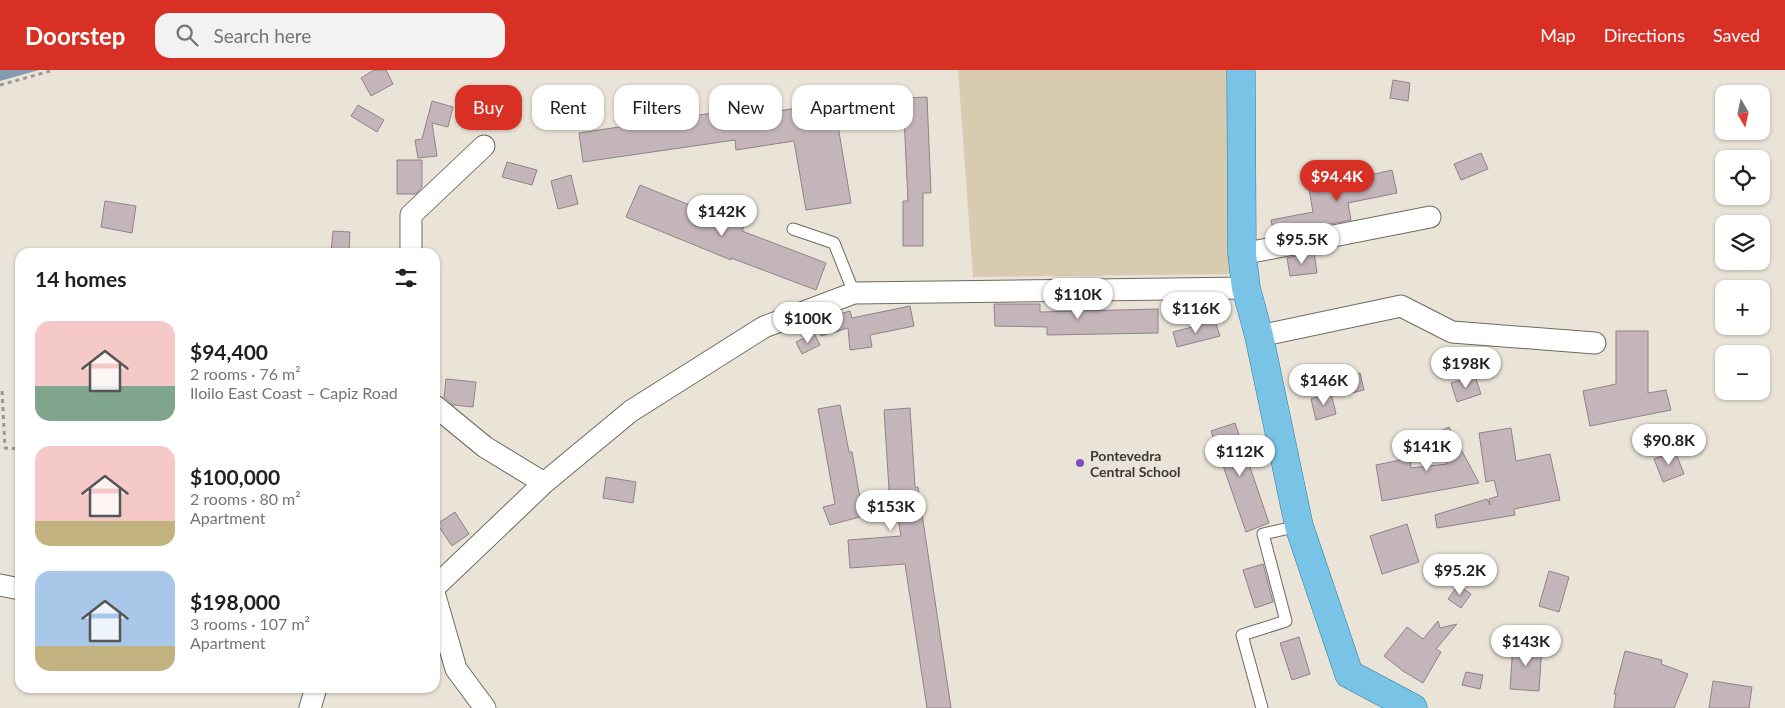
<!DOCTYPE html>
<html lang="en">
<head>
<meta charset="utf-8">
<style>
  body { margin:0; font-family:Lato,sans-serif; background:#f2f2f2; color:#202124; height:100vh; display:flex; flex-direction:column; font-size:19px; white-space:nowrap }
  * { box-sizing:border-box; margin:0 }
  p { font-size:16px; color:#757577 }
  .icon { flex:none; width:28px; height:28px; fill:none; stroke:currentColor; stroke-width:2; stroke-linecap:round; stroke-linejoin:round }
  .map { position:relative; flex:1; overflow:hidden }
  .drawer { position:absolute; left:15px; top:178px; width:425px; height:445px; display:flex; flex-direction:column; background:#fff; border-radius:15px; box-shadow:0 1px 4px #0004 }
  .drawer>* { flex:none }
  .guide { position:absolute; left:455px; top:15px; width:475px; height:45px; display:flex; gap:10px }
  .needle { width:32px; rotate:171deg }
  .controls { position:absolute; left:1715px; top:15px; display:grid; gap:10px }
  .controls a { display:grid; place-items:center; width:55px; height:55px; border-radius:10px; background:#fff; box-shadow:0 1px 4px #0004; font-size:25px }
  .price { position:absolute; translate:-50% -42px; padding:0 11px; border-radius:18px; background:#fff; color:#222; font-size:16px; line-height:32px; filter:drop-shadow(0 1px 2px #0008) }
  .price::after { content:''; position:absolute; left:50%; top:30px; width:15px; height:11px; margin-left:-8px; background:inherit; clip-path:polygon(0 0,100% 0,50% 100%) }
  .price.selected { background:#d93025; color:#fff }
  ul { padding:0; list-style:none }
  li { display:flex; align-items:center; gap:15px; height:125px; padding:0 20px }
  li span { display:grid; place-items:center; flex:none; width:140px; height:100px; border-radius:15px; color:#555 }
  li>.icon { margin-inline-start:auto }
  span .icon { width:60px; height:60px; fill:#fffc; stroke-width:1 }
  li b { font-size:21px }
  h2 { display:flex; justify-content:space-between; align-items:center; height:60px; padding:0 20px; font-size:21px }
  .tag { padding:0 18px; border-radius:15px; background:#fff; box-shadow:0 1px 4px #0004; font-size:18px; line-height:45px }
  .tag.selected { background:#d93025; color:#fff }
  header { display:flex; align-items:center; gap:30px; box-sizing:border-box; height:70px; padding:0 25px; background:#d93025; color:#fff }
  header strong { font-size:24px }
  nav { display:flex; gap:28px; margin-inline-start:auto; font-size:18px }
  .search { width:350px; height:45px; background:#f2f2f2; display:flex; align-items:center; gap:12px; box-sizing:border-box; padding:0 18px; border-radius:15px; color:#757577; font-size:19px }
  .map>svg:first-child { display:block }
  .green { fill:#d8cbb0 }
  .water { fill:#8699b2 }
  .building { fill:#c3b5ba; stroke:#908287 }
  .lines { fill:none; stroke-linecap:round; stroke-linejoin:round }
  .lane-casing { stroke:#6f6a5f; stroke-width:13 }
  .street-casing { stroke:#6f6a5f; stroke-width:23 }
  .primary-casing { stroke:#297a9d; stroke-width:29 }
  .path { stroke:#9c988f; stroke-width:3; stroke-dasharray:4 4; stroke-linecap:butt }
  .lane { stroke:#fff; stroke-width:11 }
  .street { stroke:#fff; stroke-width:21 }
  .primary { stroke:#79c4e6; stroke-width:28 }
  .poi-dot { fill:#804fc7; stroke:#eae4d8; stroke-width:2 }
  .labels { text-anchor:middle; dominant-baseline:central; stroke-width:4; stroke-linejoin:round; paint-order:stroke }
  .poi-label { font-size:14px; font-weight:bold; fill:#3b3934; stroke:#eae4d8; text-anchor:start }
</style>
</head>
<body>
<header>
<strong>Doorstep</strong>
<div class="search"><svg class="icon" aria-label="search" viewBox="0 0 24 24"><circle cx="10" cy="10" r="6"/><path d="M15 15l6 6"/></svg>Search here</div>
<nav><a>Map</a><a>Directions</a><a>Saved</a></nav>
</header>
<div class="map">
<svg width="1785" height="638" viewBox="0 0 1785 638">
  <rect width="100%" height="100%" fill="#eae4d8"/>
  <path class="green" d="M 958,0 L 1229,0 L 1235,204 L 973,207 Z"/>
  <path class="water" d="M 0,0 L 39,0 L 0,11 Z"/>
  <path class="building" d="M 374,0 L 386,0 L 393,14 L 371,26 L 361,8 Z
    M 1393,10 L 1410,13 L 1408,31 L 1390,28 Z
    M 884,25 L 884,29 L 927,27 L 931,123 L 923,123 L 923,176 L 903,176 L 903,131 L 908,131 L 904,47 L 838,56 L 851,133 L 806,140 L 794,71 L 736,80 L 735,70 L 583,92 L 579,63 L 726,41 L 727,49 L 797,38 L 799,48 L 833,43 L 832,32 Z
    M 432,31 L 453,37 L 448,57 L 432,53 L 437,86 L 418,88 L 415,70 L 422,69 Z
    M 358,35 L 384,50 L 377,62 L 351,46 Z
    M 1481,83 L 1488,99 L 1461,110 L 1454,94 Z
    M 397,90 L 422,90 L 422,117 L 416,124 L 397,124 Z
    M 507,92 L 537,100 L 532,115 L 502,107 Z
    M 1392,100 L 1397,123 L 1348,133 L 1351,150 L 1274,165 L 1271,150 L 1313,142 L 1309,119 L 1362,109 L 1362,107 Z
    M 571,105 L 578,134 L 558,139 L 551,111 Z
    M 640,115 L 744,157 L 742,161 L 826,193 L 816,220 L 731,188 L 731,190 L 626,147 Z
    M 105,131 L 136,136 L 132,163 L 101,157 Z
    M 333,161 L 350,162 L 349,182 L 331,182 Z
    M 1314,182 L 1317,203 L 1290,206 L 1287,188 Z
    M 994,234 L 1040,234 L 1040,242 L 1158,239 L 1158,263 L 1047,265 L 1047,257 L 995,256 Z
    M 910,236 L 914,256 L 870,265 L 872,277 L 850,280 L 848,258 L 821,266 L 816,251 L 850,241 L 852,248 Z
    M 1215,251 L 1220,266 L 1177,277 L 1173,262 Z
    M 1616,261 L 1648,261 L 1648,323 L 1666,320 L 1671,340 L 1590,356 L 1583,321 L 1616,314 Z
    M 814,263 L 820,275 L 802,284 L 796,272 Z
    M 1360,303 L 1364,320 L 1343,325 L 1339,308 Z
    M 1475,306 L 1481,324 L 1457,332 L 1451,313 Z
    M 446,309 L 476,312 L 473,337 L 453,335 L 444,327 Z
    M 1331,323 L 1336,344 L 1316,350 L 1311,329 Z
    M 840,335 L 849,382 L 852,382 L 860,428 L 889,420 L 884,340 L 910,338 L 915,417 L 918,417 L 951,638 L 927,638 L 905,494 L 850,498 L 848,470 L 901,466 L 896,437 L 830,455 L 823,437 L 835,434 L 818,339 Z
    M 1235,353 L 1269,453 L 1246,462 L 1211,361 Z
    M 1449,357 L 1479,413 L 1382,431 L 1376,395 L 1410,388 L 1411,398 L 1447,394 L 1432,365 Z
    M 1511,358 L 1516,391 L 1550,384 L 1560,430 L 1514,439 L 1515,445 L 1437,458 L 1435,445 L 1487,429 L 1490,435 L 1489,429 L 1498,426 L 1494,410 L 1486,412 L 1479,363 Z
    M 1675,381 L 1684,404 L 1663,412 L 1654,389 Z
    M 606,407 L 636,412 L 633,433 L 603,428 Z
    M 455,442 L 469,464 L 452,476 L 437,454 Z
    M 1407,454 L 1419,492 L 1382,504 L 1370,466 Z
    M 1263,494 L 1273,532 L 1255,538 L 1243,500 Z
    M 1549,501 L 1569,507 L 1559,542 L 1539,536 Z
    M 1458,515 L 1471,524 L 1461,538 L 1448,529 Z
    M 1438,551 L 1440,558 L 1457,554 L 1436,579 L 1441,582 L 1423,613 L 1403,601 L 1384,586 L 1407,557 L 1423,569 Z
    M 1299,567 L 1310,604 L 1292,610 L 1280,573 Z
    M 1513,574 L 1542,575 L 1539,621 L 1510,619 Z
    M 1625,581 L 1662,590 L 1661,594 L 1688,604 L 1674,638 L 1614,638 L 1616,624 L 1614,624 Z
    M 1466,602 L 1483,605 L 1480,619 L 1462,615 Z
    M 1713,611 L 1752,617 L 1749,638 L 1709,638 Z"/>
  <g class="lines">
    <defs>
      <path id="lane" d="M 793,159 L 834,173 L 854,223
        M 1262,638 L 1242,565 L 1286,551 L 1263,464 L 1299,456"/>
      <path id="street" d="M 411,182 L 411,145 L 484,76
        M 1242,184 L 1430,147
        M 1259,266 L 1401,236 L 1452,262 L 1595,273
        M 435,336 L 485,377 L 544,413
        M 0,515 L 20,519
        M 435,517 L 544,413 L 631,341 L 764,257 L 854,223 L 1246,218
        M 435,526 L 456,599 L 485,638
        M 310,638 L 316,618"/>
      <path id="primary" d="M 1241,0 L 1242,184 L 1246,218 L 1259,266 L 1299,456 L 1349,604 L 1413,638"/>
    </defs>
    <use href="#lane" class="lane-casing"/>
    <use href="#street" class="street-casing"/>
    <use href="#primary" class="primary-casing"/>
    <path class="path" d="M 0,15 L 54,0
      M 2,321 L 5,378 L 20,379"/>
    <use href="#lane" class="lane"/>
    <use href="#street" class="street"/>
    <use href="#primary" class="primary"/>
  </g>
  <circle class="poi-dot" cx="1080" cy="393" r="5"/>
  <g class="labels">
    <g class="poi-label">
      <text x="1090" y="385">Pontevedra<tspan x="1090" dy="16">Central School</tspan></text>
    </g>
  </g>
</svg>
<div class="controls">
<a><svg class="needle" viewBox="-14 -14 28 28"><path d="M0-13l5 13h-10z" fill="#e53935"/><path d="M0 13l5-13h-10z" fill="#757577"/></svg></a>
<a><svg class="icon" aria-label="locate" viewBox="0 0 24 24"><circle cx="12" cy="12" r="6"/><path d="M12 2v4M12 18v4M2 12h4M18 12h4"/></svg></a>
<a><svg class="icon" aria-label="layers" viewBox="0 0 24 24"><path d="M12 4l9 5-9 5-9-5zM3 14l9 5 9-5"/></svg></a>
<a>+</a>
<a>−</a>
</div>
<b class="price selected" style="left:1337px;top:132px">$94.4K</b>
<b class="price" style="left:722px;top:167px">$142K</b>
<b class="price" style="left:1302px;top:195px">$95.5K</b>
<b class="price" style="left:1078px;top:250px">$110K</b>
<b class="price" style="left:1196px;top:264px">$116K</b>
<b class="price" style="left:808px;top:274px">$100K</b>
<b class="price" style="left:1466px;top:319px">$198K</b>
<b class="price" style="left:1324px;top:336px">$146K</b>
<b class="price" style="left:1669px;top:396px">$90.8K</b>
<b class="price" style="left:1427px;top:402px">$141K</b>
<b class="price" style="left:1240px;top:407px">$112K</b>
<b class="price" style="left:891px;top:462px">$153K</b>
<b class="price" style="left:1460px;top:526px">$95.2K</b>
<b class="price" style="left:1526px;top:597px">$143K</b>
<div class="guide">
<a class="tag selected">Buy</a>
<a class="tag">Rent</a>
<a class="tag">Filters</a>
<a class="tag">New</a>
<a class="tag">Apartment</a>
</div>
<section class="drawer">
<h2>14 homes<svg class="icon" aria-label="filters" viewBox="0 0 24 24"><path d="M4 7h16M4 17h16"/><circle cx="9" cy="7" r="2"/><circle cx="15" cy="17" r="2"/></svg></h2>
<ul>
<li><span style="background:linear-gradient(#f6c9c9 65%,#7fa58c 0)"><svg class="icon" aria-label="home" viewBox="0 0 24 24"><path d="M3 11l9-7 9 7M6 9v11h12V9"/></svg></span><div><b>$94,400</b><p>2 rooms · 76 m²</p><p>Iloilo East Coast – Capiz Road</p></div></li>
<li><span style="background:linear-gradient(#f6c9c9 75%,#c2b280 0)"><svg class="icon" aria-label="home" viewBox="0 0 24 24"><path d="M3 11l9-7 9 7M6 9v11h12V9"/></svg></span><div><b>$100,000</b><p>2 rooms · 80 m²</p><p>Apartment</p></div></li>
<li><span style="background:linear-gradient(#a9c7e8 75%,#c2b280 0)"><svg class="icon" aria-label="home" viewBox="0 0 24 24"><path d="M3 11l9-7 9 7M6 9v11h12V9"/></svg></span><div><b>$198,000</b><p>3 rooms · 107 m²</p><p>Apartment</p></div></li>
</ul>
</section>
</div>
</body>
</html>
